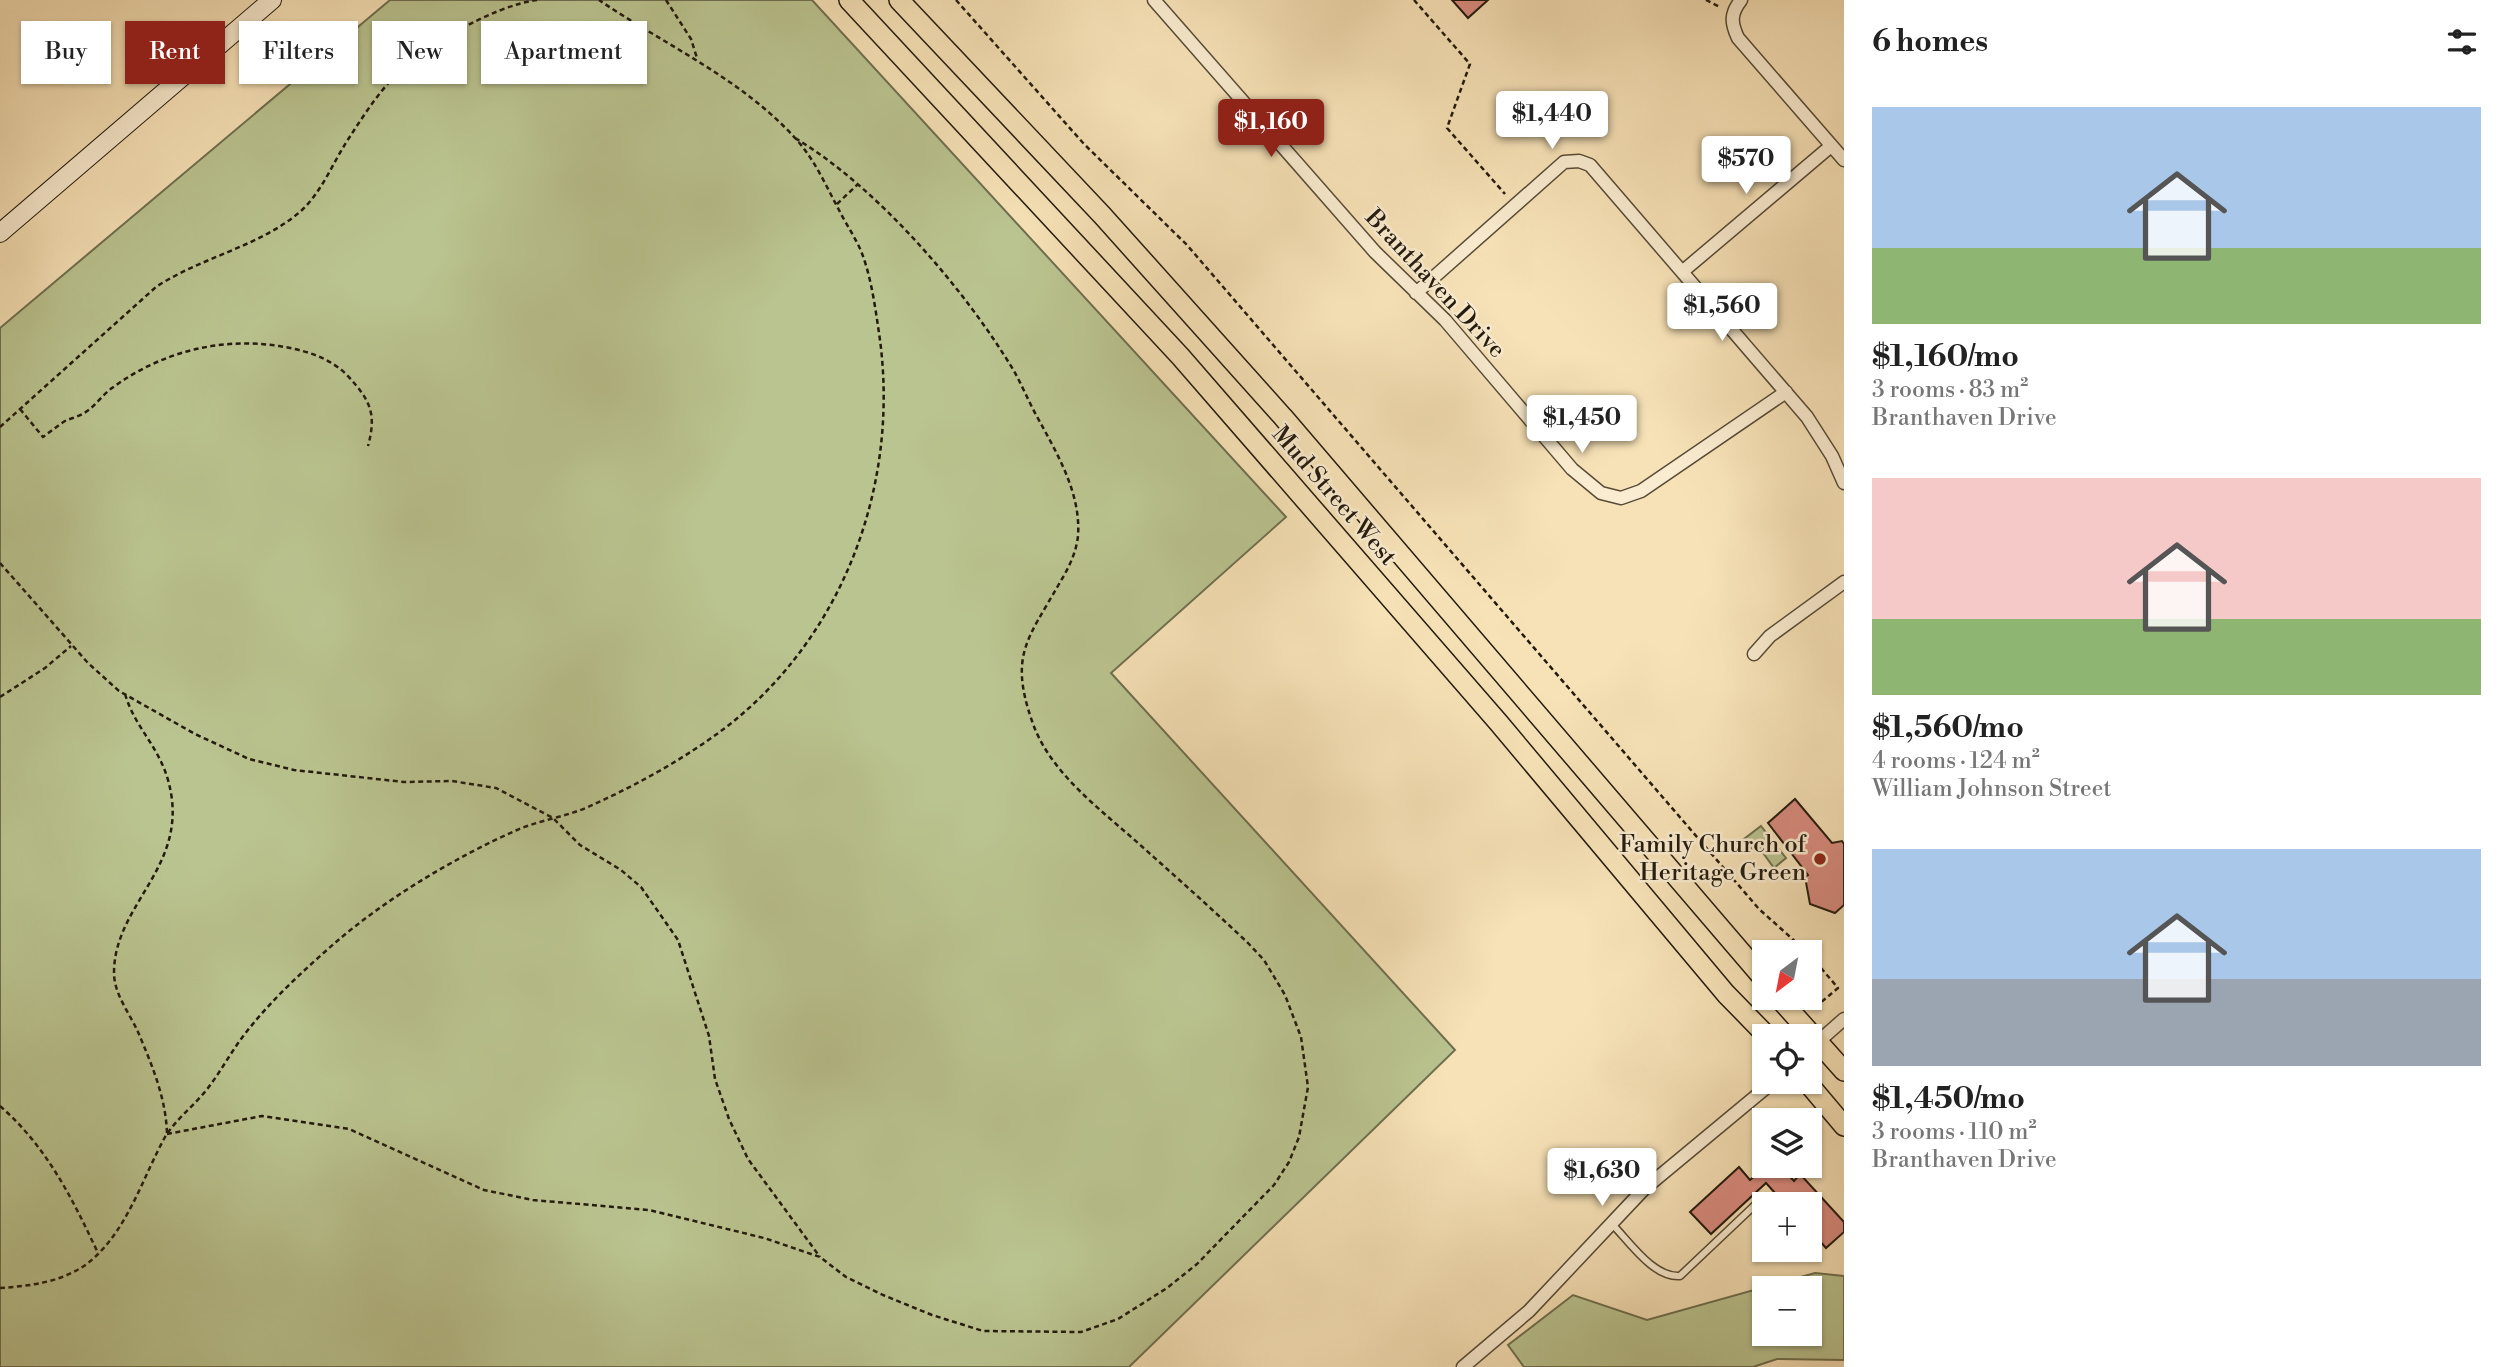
<!DOCTYPE html>
<html lang="en">
<head>
<meta charset="utf-8">
<style>
  body { margin:0; font-family:"Libre Bodoni",serif; background:#f6f6f6; color:#222; height:100vh; display:flex; flex-direction:column; font-size:26px; white-space:nowrap }
  * { box-sizing:border-box; margin:0 }
  p { font-size:23px; color:#767676 }
  .icon { flex:none; width:38px; height:38px; fill:none; stroke:currentColor; stroke-width:2; stroke-linecap:round; stroke-linejoin:round }
  .map { position:relative; flex:1; overflow:hidden }
  .drawer { display:flex; flex-direction:column; background:#fff; width:665px }
  .drawer>* { flex:none }
  .top-card { position:absolute; left:21px; top:21px; width:665px; height:63px; display:flex; gap:14px }
  .needle { width:46px; rotate:212deg }
  .buttons { position:absolute; left:1752px; top:940px; display:grid; gap:14px }
  .buttons a { display:grid; place-items:center; width:70px; height:70px; border-radius:0px; background:#fff; box-shadow:0 2px 5px #0004; font-size:35px }
  .price { position:absolute; translate:-50% -60px; padding:0 16px; border-radius:7px; background:#fff; color:#222; font-size:23px; line-height:46px; filter:drop-shadow(0 2px 4px #0008) }
  .price::after { content:''; position:absolute; left:50%; top:42px; width:21px; height:16px; margin-left:-10px; background:inherit; clip-path:polygon(0 0,100% 0,50% 100%) }
  .price.on { background:#8f2418; color:#fff }
  ul { padding:0; list-style:none }
  li { display:grid; align-content:center; gap:14px; height:371px; padding:0 28px }
  li span { display:grid; place-items:center; height:217px; border-radius:0px; color:#555 }
  li>.icon { margin-inline-start:auto }
  span .icon { width:126px; height:126px; fill:#fffc; stroke-width:1 }
  li b { font-size:30px }
  h2 { display:flex; justify-content:space-between; align-items:center; height:84px; padding:0 28px; font-size:30px }
  .chip { padding:0 24px; border-radius:0px; background:#fff; box-shadow:0 2px 5px #0004; font-size:24px; line-height:63px }
  .chip.on { background:#8f2418; color:#fff }
  main { display:flex; flex:1; min-height:0 }
  .map>svg:first-child { display:block }
  .green { fill:#bac490; stroke:#6e6f4f; stroke-width:2; fill-rule:evenodd }
  .building { fill:#da8c80; stroke:#231a0e; stroke-width:2 }
  .lines { fill:none; stroke-linecap:round; stroke-linejoin:round }
  .lane-casing { stroke:#584c38; stroke-width:9 }
  .street-casing { stroke:#584c38; stroke-width:15 }
  .secondary-casing { stroke:#231a0e; stroke-width:20 }
  .primary-casing { stroke:#231a0e; stroke-width:22 }
  .path { stroke:#231a0e; stroke-width:2.5; stroke-dasharray:5 3.5; stroke-linecap:butt }
  .lane { stroke:#faecd0; stroke-width:6 }
  .street { stroke:#faecd0; stroke-width:12 }
  .secondary { stroke:#faecd0; stroke-width:18 }
  .primary { stroke:#f7e2b7; stroke-width:19 }
  .poi-dot { fill:#8f2418; stroke:#faecd0; stroke-width:2.5 }
  .labels { text-anchor:middle; dominant-baseline:central; stroke-width:5; stroke-linejoin:round; paint-order:stroke }
  .street-label { font-size:24px; fill:#231a0e; stroke:#faecd0 }
  .poi-label { font-size:24px; fill:#231a0e; stroke:#faecd0; text-anchor:end }
</style>
</head>
<body>
<main>
<div class="map">
<svg width="1844" height="1367" viewBox="0 0 1844 1367">
  <rect width="100%" height="100%" fill="#f7e2b7"/>
  <filter id="stains"><feTurbulence type="fractalNoise" baseFrequency=".00286" numOctaves="4"/><feColorMatrix values="0 0 0 0 .2 0 0 0 0 .09 0 0 0 0 .02 0 0 0 .5 -.17"/></filter>
  <radialGradient id="worn" r=".72"><stop offset=".6" stop-color="#630" stop-opacity="0"/><stop offset="1" stop-color="#630" stop-opacity=".3"/></radialGradient>
  <path class="green" d="M 390,0 L 812,0 L 1286,517 L 1111,673 L 1455,1050 L 1129,1367 L 0,1367 L 0,328 Z
    M 1761,826 L 1786,858 L 1774,868 L 1758,846 L 1752,849 L 1744,839 Z
    M 1815,1273 L 1844,1276 L 1844,1360 L 1777,1359 L 1753,1367 L 1524,1367 L 1508,1345 L 1573,1295 L 1647,1320 ZM 1764,1288 L 1810,1288 L 1810,1334 L 1764,1334 Z"/>
  <path class="building" d="M 1452,0 L 1488,0 L 1468,18 Z
    M 1795,799 L 1832,843 L 1842,841 L 1844,844 L 1844,905 L 1835,913 L 1810,904 L 1805,877 L 1808,875 L 1768,823 Z
    M 1766,1166 L 1780,1166 L 1794,1181 L 1800,1174 L 1844,1222 L 1844,1232 L 1826,1248 L 1810,1230 L 1810,1204 L 1785,1204 L 1766,1183 L 1711,1234 L 1690,1212 L 1739,1167 L 1750,1180 Z"/>
  <g class="lines">
    <defs>
      <path id="lane" d="M 1611,1223 C 1629,1241 1653,1278 1680,1276 L 1755,1205 L 1773,1204"/>
      <path id="street" d="M 1154,0 L 1375,252 L 1445,320 L 1572,469 L 1601,493 L 1621,498 L 1641,491 L 1786,392
        M 1741,0 C 1730,14 1731,23 1738,38 L 1844,160
        M 1682,272 L 1831,146
        M 1416,293 L 1564,162 L 1579,161 L 1590,165 L 1807,417 L 1832,456 L 1844,483
        M 1754,654 L 1770,636 L 1844,582
        M 1810,1049 L 1844,1019
        M 1463,1367 L 1529,1311 L 1644,1189 L 1773,1082"/>
      <path id="secondary" d="M 0,233 L 272,0"/>
      <path id="primary" d="M 849,0 L 1180,356 L 1498,722 L 1726,994 L 1767,1036
        M 899,0 L 1102,215 L 1283,417 L 1764,979
        M 1779,998 L 1844,1071
        M 1807,1082 L 1844,1126"/>
    </defs>
    <use href="#lane" class="lane-casing"/>
    <use href="#street" class="street-casing"/>
    <use href="#secondary" class="secondary-casing"/>
    <use href="#primary" class="primary-casing"/>
    <path class="path" d="M 666,0 L 691,39 L 697,58
      M 956,0 L 1084,144 L 1187,245 L 1759,909 L 1807,952
      M 1414,0 L 1470,64 L 1447,128 L 1505,194
      M 1706,0 L 1720,7
      M 837,204 L 857,185
      M 20,409 L 43,437 C 50,432 57,426 65,421 C 71,418 78,417 84,413 C 95,407 102,395 112,388 C 161,352 220,337 279,346 C 304,350 329,357 347,375 C 370,400 377,413 368,446
      M 0,427 L 156,287 C 201,257 262,246 302,210 C 323,190 333,162 349,138 C 362,118 376,96 393,78 C 424,46 493,6 537,0
      M 0,563 L 88,663 L 119,691 L 195,734 L 249,759 L 294,770 L 404,782 L 452,781 L 496,788 L 553,818 L 580,845 L 621,870 L 641,887 L 678,940 L 709,1036 L 715,1079 L 729,1119 L 748,1159 L 820,1257
      M 125,694 C 137,734 166,750 172,800 C 180,872 114,908 114,973 C 114,994 130,1014 138,1032 C 152,1065 166,1098 167,1134
      M 0,697 L 45,668 L 71,646
      M 1810,955 L 1838,988 L 1813,1009
      M 0,1106 C 47,1147 72,1198 98,1253
      M 167,1134 L 262,1116 L 349,1129 L 484,1190 L 533,1200 L 649,1210 L 764,1238 L 820,1257 L 846,1277 L 883,1295 L 932,1315 L 983,1331 L 1081,1332 L 1118,1319 L 1167,1288 L 1197,1264 L 1274,1185 L 1289,1162 L 1299,1137 L 1308,1087 L 1301,1037 L 1285,995 L 1264,960 L 1248,943 C 1212,909 1175,876 1138,843 C 1100,809 1049,772 1032,721 C 1009,655 1028,639 1059,584 C 1068,569 1076,554 1078,536 C 1081,495 1059,457 1040,422 C 1030,405 1023,387 1014,371 C 964,288 877,187 795,138
      M 0,1288 C 30,1286 63,1282 88,1263 C 127,1232 142,1179 165,1137 C 176,1119 195,1105 208,1088 C 221,1071 231,1052 244,1035 C 270,1001 304,970 336,942 C 387,898 456,857 517,830 C 540,820 565,817 588,807 C 635,786 684,759 725,728 C 845,636 901,481 879,333 C 875,306 871,276 861,251 C 855,237 846,224 839,210 C 826,186 815,160 796,139 C 742,79 665,45 599,0"/>
    <use href="#lane" class="lane"/>
    <use href="#street" class="street"/>
    <use href="#secondary" class="secondary"/>
    <use href="#primary" class="primary"/>
  </g>
  <circle class="poi-dot" cx="1820" cy="859" r="7"/>
  <g class="labels">
    <g class="street-label">
      <text transform="translate(1435 284) rotate(47)">Branthaven Drive</text>
      <text transform="translate(1334 496) rotate(49)">Mud Street West</text>
    </g>
    <g class="poi-label">
      <text x="1806" y="845">Family Church of<tspan x="1806" dy="28">Heritage Green</tspan></text>
    </g>
  </g>
  <rect width="100%" height="100%" filter="url(#stains)"/>
  <rect width="100%" height="100%" fill="url(#worn)"/>
</svg>
<div class="buttons">
<a><svg class="needle" viewBox="-14 -14 28 28"><path d="M0-13l5 13h-10z" fill="#e53935"/><path d="M0 13l5-13h-10z" fill="#767676"/></svg></a>
<a><svg class="icon" aria-label="locate" viewBox="0 0 24 24"><circle cx="12" cy="12" r="6"/><path d="M12 2v4M12 18v4M2 12h4M18 12h4"/></svg></a>
<a><svg class="icon" aria-label="layers" viewBox="0 0 24 24"><path d="M12 4l9 5-9 5-9-5zM3 14l9 5 9-5"/></svg></a>
<a>+</a>
<a>−</a>
</div>
<b class="price" style="left:1552px;top:151px">$1,440</b>
<b class="price on" style="left:1271px;top:159px">$1,160</b>
<b class="price" style="left:1746px;top:196px">$570</b>
<b class="price" style="left:1722px;top:343px">$1,560</b>
<b class="price" style="left:1582px;top:455px">$1,450</b>
<b class="price" style="left:1602px;top:1208px">$1,630</b>
<div class="top-card">
<a class="chip">Buy</a>
<a class="chip on">Rent</a>
<a class="chip">Filters</a>
<a class="chip">New</a>
<a class="chip">Apartment</a>
</div>
</div>
<section class="drawer">
<h2>6 homes<svg class="icon" aria-label="filters" viewBox="0 0 24 24"><path d="M4 7h16M4 17h16"/><circle cx="9" cy="7" r="2"/><circle cx="15" cy="17" r="2"/></svg></h2>
<ul>
<li><span style="background:linear-gradient(#a9c7e8 65%,#8fb573 0)"><svg class="icon" aria-label="home" viewBox="0 0 24 24"><path d="M3 11l9-7 9 7M6 9v11h12V9"/></svg></span><div><b>$1,160/mo</b><p>3 rooms · 83 m²</p><p>Branthaven Drive</p></div></li>
<li><span style="background:linear-gradient(#f6c9c9 65%,#8fb573 0)"><svg class="icon" aria-label="home" viewBox="0 0 24 24"><path d="M3 11l9-7 9 7M6 9v11h12V9"/></svg></span><div><b>$1,560/mo</b><p>4 rooms · 124 m²</p><p>William Johnson Street</p></div></li>
<li><span style="background:linear-gradient(#a9c7e8 60%,#9aa5b1 0)"><svg class="icon" aria-label="home" viewBox="0 0 24 24"><path d="M3 11l9-7 9 7M6 9v11h12V9"/></svg></span><div><b>$1,450/mo</b><p>3 rooms · 110 m²</p><p>Branthaven Drive</p></div></li>
</ul>
</section>
</main>
</body>
</html>
